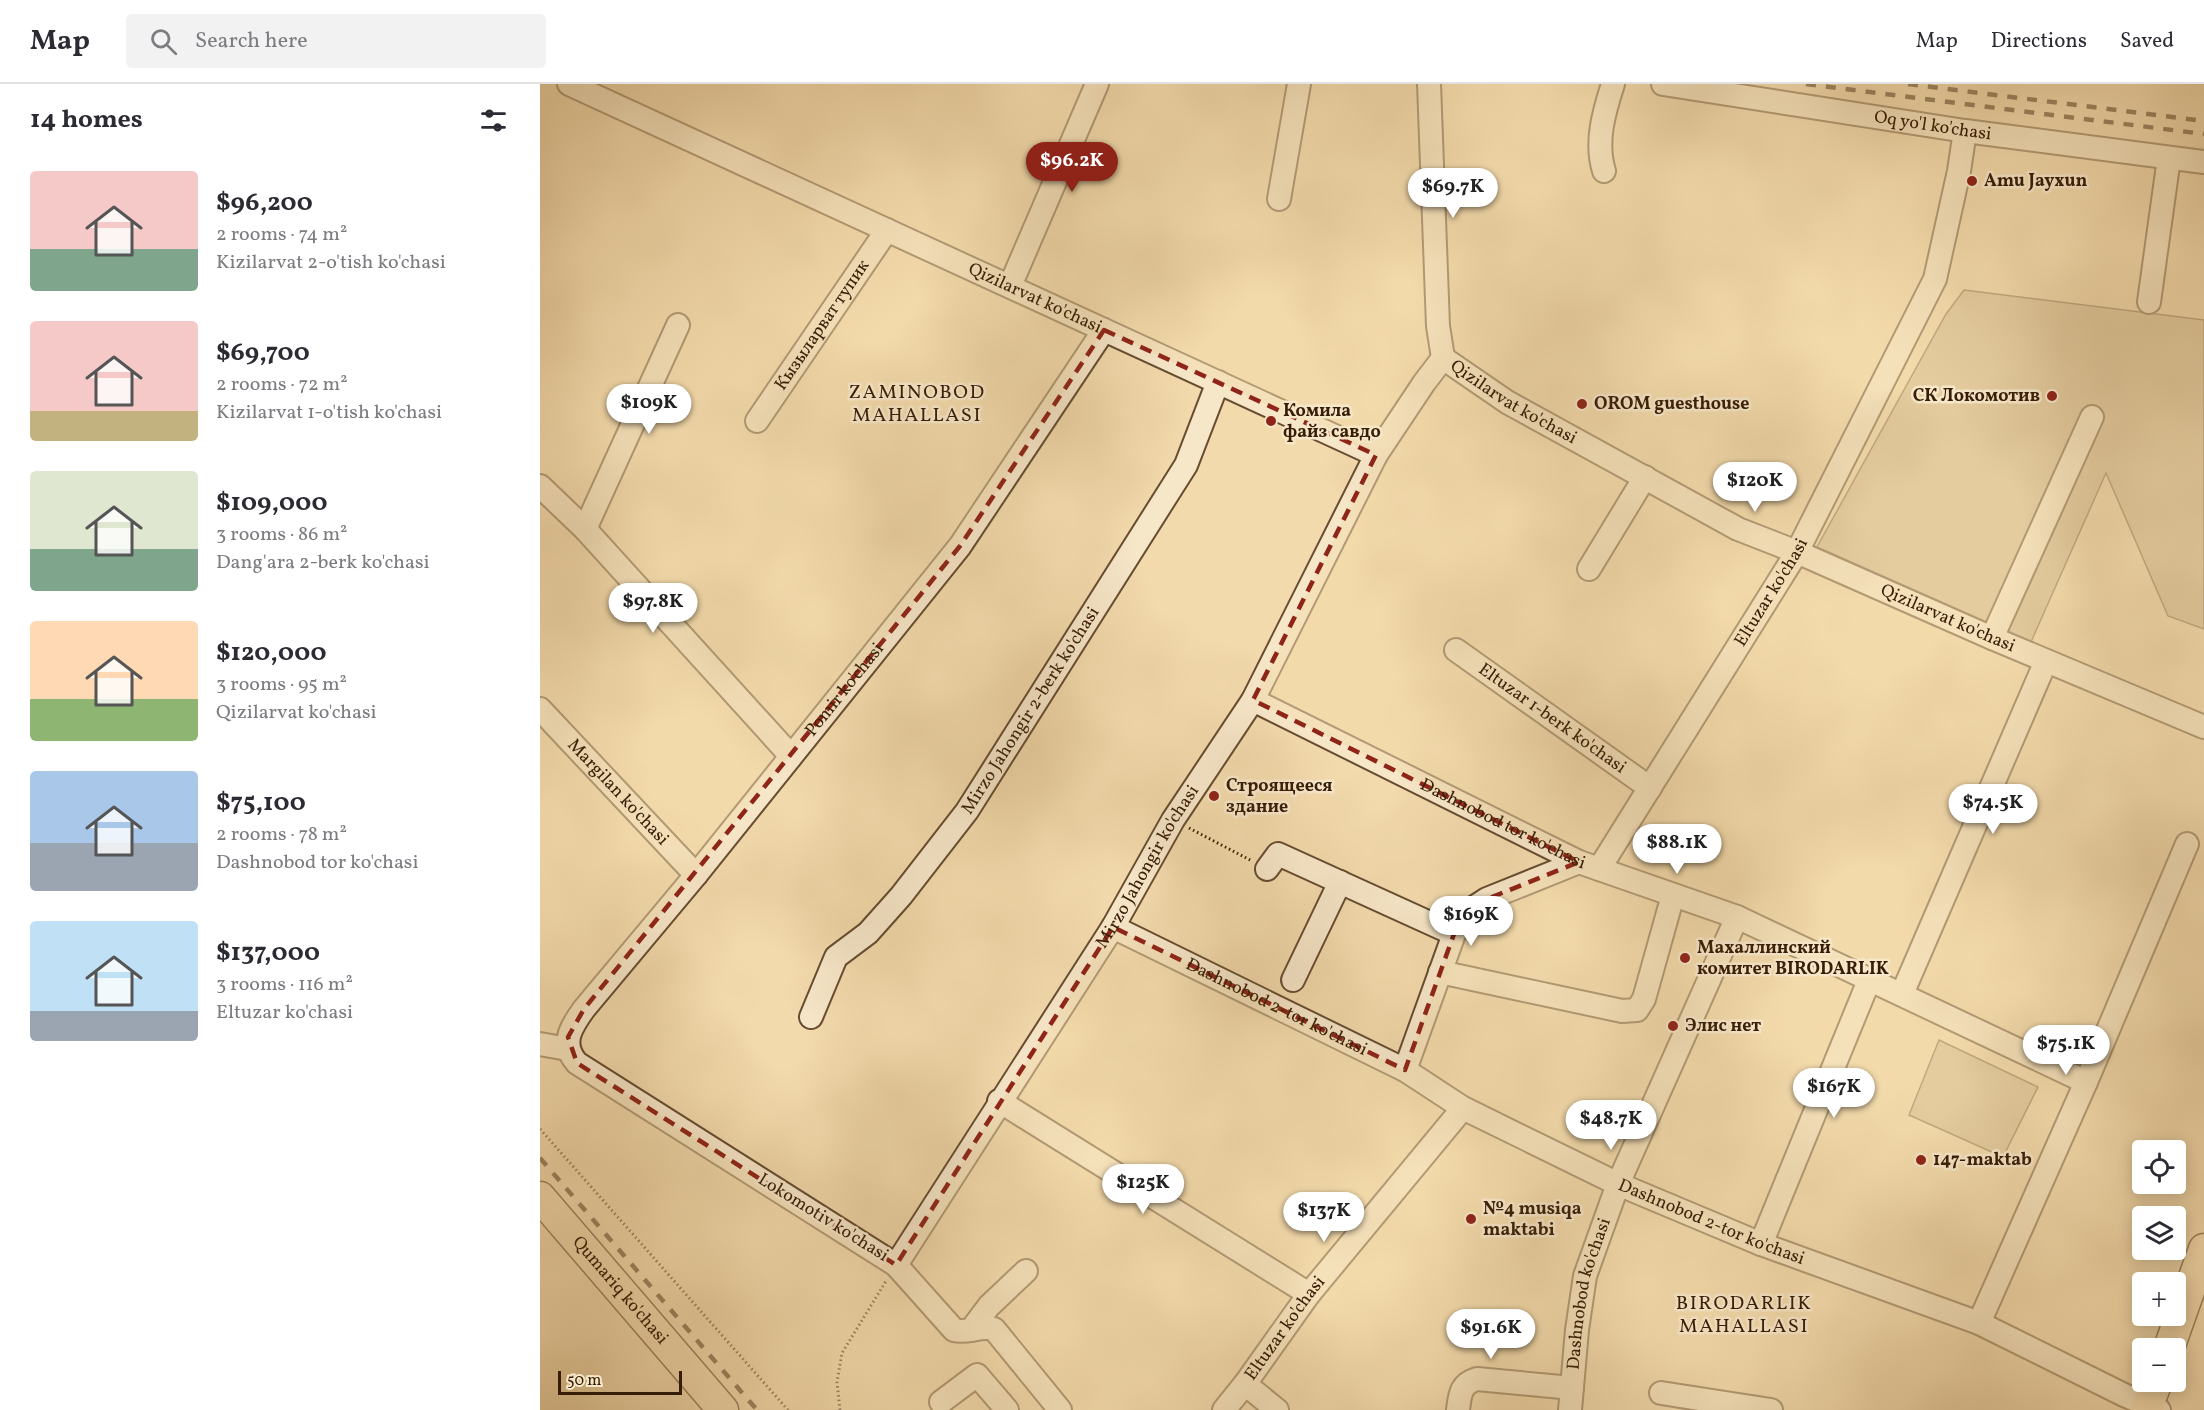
<!DOCTYPE html>
<html lang="en">
<head>
<meta charset="utf-8">
<style>
  body { margin:0; font-family:Vollkorn,serif; background:#f2f2f3; color:#2b2b33; height:100vh; display:flex; flex-direction:column; font-size:22px; white-space:nowrap }
  * { box-sizing:border-box; margin:0 }
  p { font-size:20px; color:#7c7c81 }
  .icon { flex:none; width:33px; height:33px; fill:none; stroke:currentColor; stroke-width:2; stroke-linecap:round; stroke-linejoin:round }
  .map { position:relative; flex:1; overflow:hidden }
  .drawer { display:flex; flex-direction:column; background:#fff; width:540px }
  .drawer>* { flex:none }
  .tools { position:absolute; left:1592px; top:1056px; display:grid; gap:12px }
  .tools a { display:grid; place-items:center; width:54px; height:54px; border-radius:6px; background:#fff; box-shadow:0 3px 15px #0003; font-size:30px }
  .scale { position:absolute; left:18px; bottom:15px; width:124px; box-sizing:border-box; padding-left:6px; border:3px solid #371d06; border-top:0; font-size:16px; line-height:21px; white-space:nowrap; color:#371d06; -webkit-text-stroke:4px #f7e7c9; paint-order:stroke }
  .price { position:absolute; translate:-50% -51px; padding:0 14px; border-radius:21px; background:#fff; color:#222; font-size:20px; line-height:39px; filter:drop-shadow(0 2px 3px #0008) }
  .price::after { content:''; position:absolute; left:50%; top:36px; width:18px; height:14px; margin-left:-9px; background:inherit; clip-path:polygon(0 0,100% 0,50% 100%) }
  .price.active { background:#8f2418; color:#fff }
  ul { padding:0; list-style:none }
  li { display:flex; align-items:center; gap:18px; height:150px; padding:0 30px }
  li span { display:grid; place-items:center; flex:none; width:168px; height:120px; border-radius:6px; color:#555 }
  li>.icon { margin-inline-start:auto }
  span .icon { width:72px; height:72px; fill:#fffc; stroke-width:1 }
  li b { font-size:26px }
  h2 { display:flex; justify-content:space-between; align-items:center; height:72px; padding:0 30px; font-size:26px }
  header { display:flex; align-items:center; gap:36px; box-sizing:border-box; height:84px; padding:0 30px; background:#fff; border-bottom:2px solid #e1e1e2 }
  header strong { font-size:28px }
  nav { display:flex; gap:33px; margin-inline-start:auto; font-size:21px }
  .search { width:420px; height:54px; background:#f2f2f3; display:flex; align-items:center; gap:15px; box-sizing:border-box; padding:0 21px; border-radius:6px; color:#7c7c81; font-size:22px }
  main { display:flex; flex:1; min-height:0 }
  .map>svg:first-child { display:block }
  .green { fill:#d3ba90; stroke:#856c4b; stroke-width:1.5 }
  .lines { fill:none; stroke-linecap:round; stroke-linejoin:round }
  .minor-casing { stroke:#664c30; stroke-width:26 }
  .major-casing { stroke:#371d06; stroke-width:33 }
  .path { stroke:#371d06; stroke-width:3; stroke-dasharray:1.5 3; stroke-linecap:butt }
  .minor { stroke:#f7e7c9; stroke-width:22 }
  .major { stroke:#f3daac; stroke-width:30 }
  .rail { stroke:#371d06; stroke-width:4.5; stroke-dasharray:10 10; stroke-linecap:butt }
  .marked { fill:none; stroke:#8f2418; stroke-width:4.5; stroke-dasharray:12 8; stroke-linejoin:round }
  .poi-dot { fill:#8f2418; stroke:#f7e7c9; stroke-width:2 }
  .labels { text-anchor:middle; dominant-baseline:central; stroke-width:5; stroke-linejoin:round; paint-order:stroke }
  .street-label { font-size:18px; fill:#371d06; stroke:#f7e7c9 }
  .poi-label { font-size:18px; font-weight:bold; fill:#371d06; stroke:#f7e7c9; text-anchor:start }
  .neighbourhood-label { font-size:20px; letter-spacing:1.5px; fill:#371d06; stroke:#f7e7c9 }
</style>
</head>
<body>
<header>
<strong>Map</strong>
<div class="search"><svg class="icon" aria-label="search" viewBox="0 0 24 24"><circle cx="10" cy="10" r="6"/><path d="M15 15l6 6"/></svg>Search here</div>
<nav><a>Map</a><a>Directions</a><a>Saved</a></nav>
</header>
<main>
<section class="drawer">
<h2>14 homes<svg class="icon" aria-label="filters" viewBox="0 0 24 24"><path d="M4 7h16M4 17h16"/><circle cx="9" cy="7" r="2"/><circle cx="15" cy="17" r="2"/></svg></h2>
<ul>
<li><span style="background:linear-gradient(#f6c9c9 65%,#7fa58c 0)"><svg class="icon" aria-label="home" viewBox="0 0 24 24"><path d="M3 11l9-7 9 7M6 9v11h12V9"/></svg></span><div><b>$96,200</b><p>2 rooms · 74 m²</p><p>Kizilarvat 2-o'tish ko'chasi</p></div></li>
<li><span style="background:linear-gradient(#f6c9c9 75%,#c2b280 0)"><svg class="icon" aria-label="home" viewBox="0 0 24 24"><path d="M3 11l9-7 9 7M6 9v11h12V9"/></svg></span><div><b>$69,700</b><p>2 rooms · 72 m²</p><p>Kizilarvat 1-o'tish ko'chasi</p></div></li>
<li><span style="background:linear-gradient(#dfe7d0 65%,#7fa58c 0)"><svg class="icon" aria-label="home" viewBox="0 0 24 24"><path d="M3 11l9-7 9 7M6 9v11h12V9"/></svg></span><div><b>$109,000</b><p>3 rooms · 86 m²</p><p>Dang'ara 2-berk ko'chasi</p></div></li>
<li><span style="background:linear-gradient(#ffd9b3 65%,#8fb573 0)"><svg class="icon" aria-label="home" viewBox="0 0 24 24"><path d="M3 11l9-7 9 7M6 9v11h12V9"/></svg></span><div><b>$120,000</b><p>3 rooms · 95 m²</p><p>Qizilarvat ko'chasi</p></div></li>
<li><span style="background:linear-gradient(#a9c7e8 60%,#9aa5b1 0)"><svg class="icon" aria-label="home" viewBox="0 0 24 24"><path d="M3 11l9-7 9 7M6 9v11h12V9"/></svg></span><div><b>$75,100</b><p>2 rooms · 78 m²</p><p>Dashnobod tor ko'chasi</p></div></li>
<li><span style="background:linear-gradient(#bfe0f5 75%,#9aa5b1 0)"><svg class="icon" aria-label="home" viewBox="0 0 24 24"><path d="M3 11l9-7 9 7M6 9v11h12V9"/></svg></span><div><b>$137,000</b><p>3 rooms · 116 m²</p><p>Eltuzar ko'chasi</p></div></li>
</ul>
</section>
<div class="map">
<svg width="1664" height="1326" viewBox="0 0 1664 1326">
  <rect width="100%" height="100%" fill="#f3daac"/>
  <filter id="stains"><feTurbulence type="fractalNoise" baseFrequency=".00333" numOctaves="4"/><feColorMatrix values="0 0 0 0 .2 0 0 0 0 .09 0 0 0 0 .02 0 0 0 .5 -.17"/></filter>
  <radialGradient id="worn" r=".72"><stop offset=".6" stop-color="#630" stop-opacity="0"/><stop offset="1" stop-color="#630" stop-opacity=".3"/></radialGradient>
  <path class="green" d="M 1424,206 L 1664,236 L 1664,545 L 1628,532 L 1566,389 L 1491,558 L 1277,463 L 1406,230 Z
    M 1399,956 L 1498,1003 L 1463,1073 L 1369,1031 Z"/>
  <g class="lines">
    <defs>
      <g id="minor">
        <path id="s1" d="M 29,0 L 836,371"/>
        <path d="M 889,0 L 898,242 L 903,274"/>
        <path id="s2" d="M 1123,0 L 1425,47 L 1664,78"/>
        <path d="M 1064,87 C 1055,58 1064,28 1073,0"/>
        <path d="M 739,115 L 759,0"/>
        <path d="M 470,202 L 557,0"/>
        <path d="M 1609,218 L 1629,74"/>
        <path id="s3" d="M 217,337 L 347,146"/>
        <path d="M 0,402 L 45,445 L 251,672"/>
        <path d="M 45,445 L 138,241"/>
        <path d="M 1049,485 L 1105,393"/>
        <path d="M 1452,554 L 1552,333"/>
        <path id="s4" d="M 916,566 L 1110,704"/>
        <path id="s5" d="M 713,616 L 1039,778 L 1197,833 L 1546,998"/>
        <path id="s6" d="M 0,625 L 156,791"/>
        <path d="M 727,785 L 738,770 L 914,850"/>
        <path id="s7" d="M 1059,785 L 1257,468 L 1395,195 L 1419,87 L 1425,47"/>
        <path id="s8" d="M 573,843 L 865,986 L 923,1024 L 1078,1100 L 1221,1160 L 1439,1239 L 1584,1311 L 1619,1326"/>
        <path d="M 900,888 L 1082,927 L 1097,926 L 1104,915 L 1133,811"/>
        <path d="M 753,896 L 800,798"/>
        <path d="M 1362,910 L 1506,577"/>
        <path id="s9" d="M 271,933 L 296,873 L 328,849 L 361,812 L 427,727 L 646,381 L 678,298"/>
        <path d="M 0,960 L 28,965"/>
        <path d="M 865,986 L 914,850 L 927,828 L 947,815 L 1039,778"/>
        <path d="M 459,1017 L 769,1210"/>
        <path d="M 1221,1160 L 1330,894"/>
        <path id="s10" d="M 356,1181 L 573,843 L 633,736 L 713,616 L 836,371 L 884,299 L 903,274 L 967,318 L 1198,445 L 1257,468 L 1452,554 L 1664,643"/>
        <path d="M 1439,1239 L 1546,998 L 1647,760"/>
        <path d="M 431,1246 L 449,1222 L 486,1187"/>
        <path d="M 705,1300 L 737,1326"/>
        <path d="M 1121,1309 L 1231,1326"/>
        <path d="M 401,1318 L 437,1291 L 467,1326"/>
        <path id="s11" d="M 520,1326 L 454,1245 C 441,1241 427,1250 414,1246 L 356,1181 L 37,979 C 20,960 31,943 44,925 L 156,791 L 420,462 L 564,246"/>
        <path id="s12" d="M 684,1326 L 705,1300 L 769,1210 L 923,1024"/>
        <path d="M 918,1326 C 920,1311 920,1300 937,1295 L 1032,1304"/>
        <path id="s13" d="M 1030,1326 L 1037,1246 L 1045,1192 L 1078,1100 L 1197,833"/>
      </g>
      <g id="major">
        <path id="s14" d="M 0,1113 L 183,1326"/>
        <path d="M 1629,1264 L 1664,1165"/>
        <path d="M 1606,1326 L 1617,1298"/>
      </g>
    </defs>
    <use href="#minor" class="minor-casing"/>
    <use href="#major" class="major-casing"/>
    <path class="path" d="M 649,744 L 712,777
      M 0,1045 L 248,1326
      M 300,1326 L 297,1298 L 302,1269 L 346,1197"/>
    <use href="#minor" class="minor"/>
    <use href="#major" class="major"/>
    <path class="rail" d="M 1266,0 L 1664,50
      M 1368,0 L 1664,37
      M 0,1074 L 217,1326"/>
  </g>
  <path d="M0 0H1664V1326H0ZM 564,246 L 836,371 L 713,616 L 1039,778 L 947,815 L 927,828 L 914,850 L 865,986 L 573,843 L 356,1181 L 37,979 L 28,953 L 44,925 L 420,462 Z" fill="#f3daac" fill-opacity=".55" fill-rule="evenodd"/>
  <path class="marked" d="M 564,246 L 836,371 L 713,616 L 1039,778 L 947,815 L 927,828 L 914,850 L 865,986 L 573,843 L 356,1181 L 37,979 L 28,953 L 44,925 L 420,462 Z"/>
  <g class="poi-dot">
    <circle cx="1432" cy="97" r="6"/>
    <circle cx="1512" cy="312" r="6"/>
    <circle cx="1042" cy="320" r="6"/>
    <circle cx="731" cy="337" r="6"/>
    <circle cx="674" cy="712" r="6"/>
    <circle cx="1145" cy="874" r="6"/>
    <circle cx="1133" cy="942" r="6"/>
    <circle cx="1381" cy="1076" r="6"/>
    <circle cx="931" cy="1135" r="6"/>
  </g>
  <g class="labels">
    <g class="street-label">
      <text stroke="none"><textPath href="#s2" startOffset="273">Oq yo'l ko'chasi</textPath></text>
      <text stroke="none"><textPath href="#s1" startOffset="513">Qizilarvat ko'chasi</textPath></text>
      <text stroke="none"><textPath href="#s3" startOffset="116">Кызыларват тупик</textPath></text>
      <text stroke="none"><textPath href="#s10" startOffset="1144">Qizilarvat ko'chasi</textPath></text>
      <text stroke="none"><textPath href="#s7" startOffset="326">Eltuzar ko'chasi</textPath></text>
      <text stroke="none"><textPath href="#s10" startOffset="1630">Qizilarvat ko'chasi</textPath></text>
      <text stroke="none"><textPath href="#s11" startOffset="1082">Pomir ko'chasi</textPath></text>
      <text stroke="none"><textPath href="#s9" startOffset="381">Mirzo Jahongir 2-berk ko'chasi</textPath></text>
      <text stroke="none"><textPath href="#s4" startOffset="118">Eltuzar 1-berk ko'chasi</textPath></text>
      <text stroke="none"><textPath href="#s6" startOffset="114">Margilan ko'chasi</textPath></text>
      <text stroke="none"><textPath href="#s5" startOffset="279">Dashnobod tor ko'chasi</textPath></text>
      <text stroke="none"><textPath href="#s10" startOffset="471">Mirzo Jahongir ko'chasi</textPath></text>
      <text stroke="none"><textPath href="#s8" startOffset="182">Dashnobod 2-tor ko'chasi</textPath></text>
      <text transform="translate(283 1134) rotate(32)">Lokomotiv ko'chasi</text>
      <text stroke="none"><textPath href="#s8" startOffset="668">Dashnobod 2-tor ko'chasi</textPath></text>
      <text stroke="none"><textPath href="#s14" startOffset="123">Qumariq ko'chasi</textPath></text>
      <text stroke="none"><textPath href="#s13" startOffset="118">Dashnobod ko'chasi</textPath></text>
      <text stroke="none"><textPath href="#s12" startOffset="102">Eltuzar ko'chasi</textPath></text>
    </g>
    <g class="poi-label">
      <text x="1444" y="97">Amu Jayxun</text>
      <text x="1500" y="312" text-anchor="end">СК Локомотив</text>
      <text x="1054" y="320">OROM guesthouse</text>
      <text x="743" y="327">Комила<tspan x="743" dy="21">файз савдо</tspan></text>
      <text x="686" y="702">Строящееся<tspan x="686" dy="21">здание</tspan></text>
      <text x="1157" y="864">Махаллинский<tspan x="1157" dy="21">комитет BIRODARLIK</tspan></text>
      <text x="1145" y="942">Элис нет</text>
      <text x="1393" y="1076">147-maktab</text>
      <text x="943" y="1125">№4 musiqa<tspan x="943" dy="21">maktabi</tspan></text>
    </g>
    <g class="neighbourhood-label">
      <text x="377" y="309">ZAMINOBOD<tspan x="377" dy="23">MAHALLASI</tspan></text>
      <text x="1204" y="1220">BIRODARLIK<tspan x="1204" dy="23">MAHALLASI</tspan></text>
    </g>
  </g>
  <rect width="100%" height="100%" filter="url(#stains)"/>
  <rect width="100%" height="100%" fill="url(#worn)"/>
</svg>
<div class="tools">
<a><svg class="icon" aria-label="locate" viewBox="0 0 24 24"><circle cx="12" cy="12" r="6"/><path d="M12 2v4M12 18v4M2 12h4M18 12h4"/></svg></a>
<a><svg class="icon" aria-label="layers" viewBox="0 0 24 24"><path d="M12 4l9 5-9 5-9-5zM3 14l9 5 9-5"/></svg></a>
<a>+</a>
<a>−</a>
</div>
<div class="scale">50 m</div>
<b class="price active" style="left:532px;top:109px">$96.2K</b>
<b class="price" style="left:913px;top:135px">$69.7K</b>
<b class="price" style="left:109px;top:351px">$109K</b>
<b class="price" style="left:1215px;top:429px">$120K</b>
<b class="price" style="left:113px;top:550px">$97.8K</b>
<b class="price" style="left:1453px;top:751px">$74.5K</b>
<b class="price" style="left:1137px;top:791px">$88.1K</b>
<b class="price" style="left:931px;top:863px">$169K</b>
<b class="price" style="left:1526px;top:992px">$75.1K</b>
<b class="price" style="left:1294px;top:1035px">$167K</b>
<b class="price" style="left:1071px;top:1067px">$48.7K</b>
<b class="price" style="left:603px;top:1131px">$125K</b>
<b class="price" style="left:784px;top:1159px">$137K</b>
<b class="price" style="left:951px;top:1276px">$91.6K</b>
</div>
</main>
</body>
</html>
